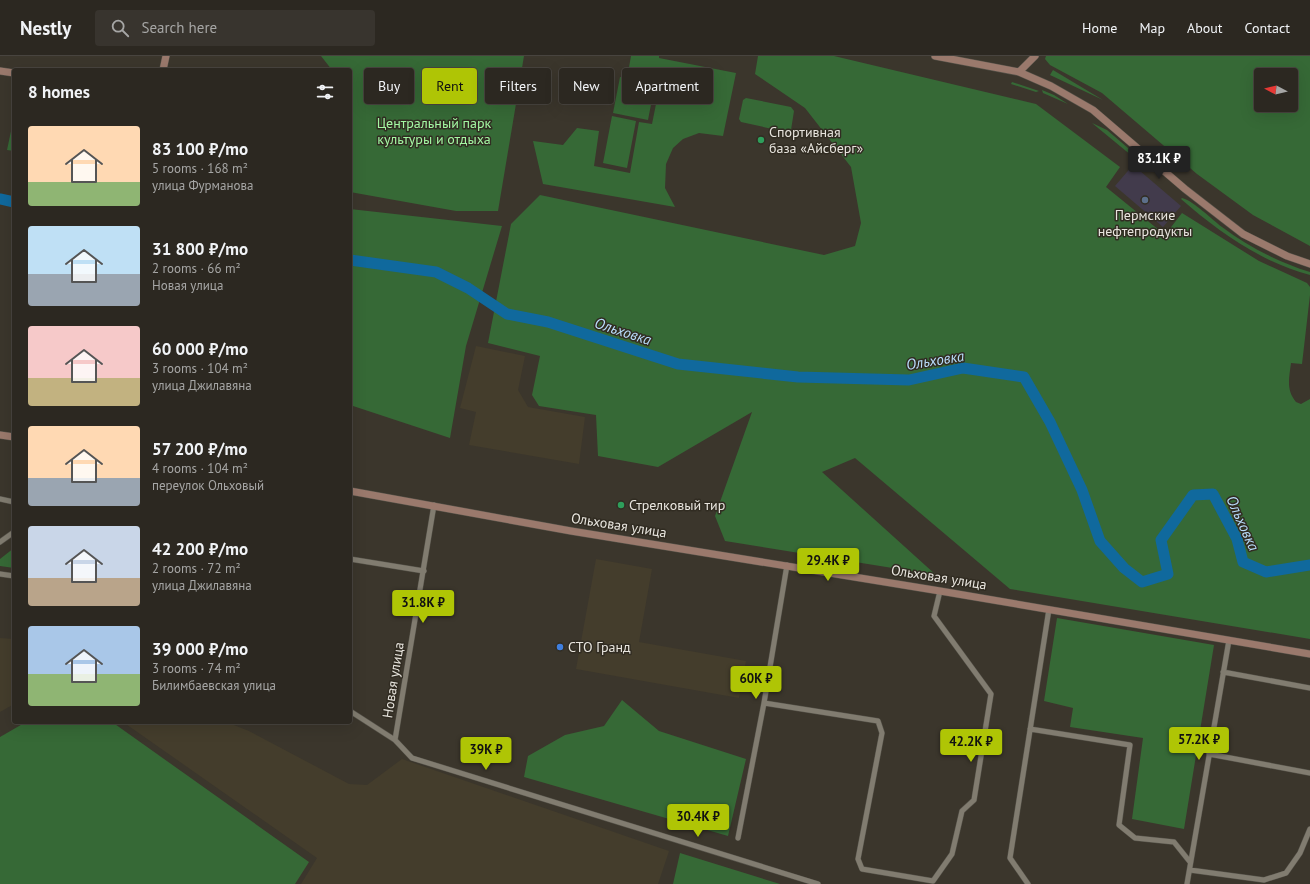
<!DOCTYPE html>
<html lang="en">
<head>
<meta charset="utf-8">
<style>
  body { margin:0; font-family:"PT Sans",sans-serif; background:#38342e; color:#f1f3f6; height:100vh; display:flex; flex-direction:column; font-size:15px; white-space:nowrap }
  * { box-sizing:border-box; margin:0 }
  p { font-size:13px; color:#a6a6a5 }
  .icon { flex:none; width:22px; height:22px; fill:none; stroke:currentColor; stroke-width:2; stroke-linecap:round; stroke-linejoin:round }
  .map { position:relative; flex:1; overflow:hidden }
  .details { position:absolute; left:12px; top:12px; width:340px; height:656px; display:flex; flex-direction:column; background:#2c2821; border-radius:4px; box-shadow:0 4px 16px #0002,0 0 0 1px #48443f }
  .details>* { flex:none }
  .top-card { position:absolute; left:364px; top:12px; width:380px; height:36px; display:flex; gap:8px }
  .needle { width:26px; rotate:277deg }
  .buttons { position:absolute; left:1254px; top:12px; display:grid; gap:8px }
  .buttons a { display:grid; place-items:center; width:44px; height:44px; border-radius:4px; background:#2c2821; box-shadow:0 4px 16px #0002,0 0 0 1px #48443f; font-size:20px }
  .price { position:absolute; translate:-50% -34px; padding:0 9px; border-radius:4px; background:#afc505; color:#111; font-size:13px; line-height:26px; filter:drop-shadow(0 1px 2px #0008) }
  .price::after { content:''; position:absolute; left:50%; top:24px; width:12px; height:9px; margin-left:-6px; background:inherit; clip-path:polygon(0 0,100% 0,50% 100%) }
  .price.active { background:#222; color:#fff }
  ul { padding:0; list-style:none }
  li { display:flex; align-items:center; gap:12px; height:100px; padding:0 16px }
  li span { display:grid; place-items:center; flex:none; width:112px; height:80px; border-radius:4px; color:#555 }
  li>.icon { margin-inline-start:auto }
  span .icon { width:48px; height:48px; fill:#fffc; stroke-width:1 }
  li b { font-size:17px }
  h2 { display:flex; justify-content:space-between; align-items:center; height:48px; padding:0 16px; font-size:17px }
  .pill { padding:0 14px; border-radius:4px; background:#2c2821; box-shadow:0 4px 16px #0002,0 0 0 1px #48443f; font-size:14px; line-height:36px }
  .pill.active { background:#afc505; color:#111 }
  header { display:flex; align-items:center; gap:24px; box-sizing:border-box; height:56px; padding:0 20px; background:#2c2821; border-bottom:1px solid #48443f }
  header strong { font-size:19px }
  nav { display:flex; gap:22px; margin-inline-start:auto; font-size:14px }
  .search { width:280px; height:36px; background:#38342e; display:flex; align-items:center; gap:10px; box-sizing:border-box; padding:0 14px; border-radius:4px; color:#a6a6a5; font-size:15px }
  .map>svg:first-child { display:block }
  .commercial { fill:#423b4c }
  .built { fill:#443d2c }
  .green { fill:#366936; fill-rule:evenodd }
  .lines { fill:none; stroke-linecap:round; stroke-linejoin:round }
  .river { stroke:#10699d; stroke-width:11 }
  .street-casing { stroke:#555249; stroke-width:6 }
  .secondary-casing { stroke:#555249; stroke-width:8 }
  .street { stroke:#817c70; stroke-width:5 }
  .secondary { stroke:#9a796c; stroke-width:7 }
  .leisure-dot { fill:#2e9e5b; stroke:#312c22; stroke-width:1.5 }
  .service-dot { fill:#5c6f8a; stroke:#312c22; stroke-width:1.5 }
  .shop-dot { fill:#3f7fe0; stroke:#312c22; stroke-width:1.5 }
  .labels { text-anchor:middle; dominant-baseline:central; stroke-width:3; stroke-linejoin:round; paint-order:stroke }
  .park-label { font-size:14px; fill:#a4f9a3; stroke:#312c22 }
  .poi-label { font-size:14px; fill:#e8e5de; stroke:#312c22; text-anchor:start }
  .street-label { font-size:14px; fill:#e8e5de; stroke:#312c22 }
  .water-label { font-size:15px; font-style:italic; fill:#b9defc; stroke:#312c22 }
</style>
</head>
<body>
<header>
<strong>Nestly</strong>
<div class="search"><svg class="icon" aria-label="search" viewBox="0 0 24 24"><circle cx="10" cy="10" r="6"/><path d="M15 15l6 6"/></svg>Search here</div>
<nav><a>Home</a><a>Map</a><a>About</a><a>Contact</a></nav>
</header>
<div class="map">
<svg width="1310" height="828" viewBox="0 0 1310 828">
  <rect width="100%" height="100%" fill="#3b362c"/>
  <path class="commercial" d="M 1133,109 L 1181,150 L 1163,171 L 1115,130 Z"/>
  <path class="built" d="M 476,290 L 525,300 L 518,334 L 528,351 L 585,361 L 579,408 L 469,389 L 476,356 L 460,352 Z
    M 596,503 L 652,513 L 639,586 L 746,605 L 739,642 L 576,613 Z
    M 0,582 L 14,583 L 14,648 L 0,656 Z
    M 123,666 L 226,666 L 249,675 L 349,728 L 367,729 L 402,703 L 669,795 L 658,828 L 301,828 L 317,802 Z"/>
  <path class="green" d="M 321,0 L 524,0 L 498,155 L 456,155 L 350,136 L 350,14 L 332,14 Z
    M 631,0 L 659,0 L 659,2 L 736,17 L 723,80 L 699,77 L 683,83 L 673,92 L 666,108 L 665,132 L 675,151 L 543,128 L 533,85 L 563,89 L 577,72 L 599,75 L 594,110 L 630,117 L 639,66 L 652,68 L 661,23 L 628,17 Z
    M 758,0 L 834,0 L 1036,48 L 1120,111 L 1106,131 L 1165,179 L 1182,157 L 1259,205 L 1307,227 L 1310,231 L 1310,239 L 1302,308 L 1291,307 C 1289,323 1286,334 1296,346 L 1301,348 L 1310,343 L 1310,583 L 1010,533 L 855,402 L 822,416 L 936,519 L 725,485 L 715,460 L 752,356 L 658,411 L 598,400 L 596,359 L 539,350 L 532,339 L 540,300 L 488,287 L 511,168 L 540,139 L 824,199 L 855,190 L 861,167 L 851,111 L 805,52 L 755,18 Z
    M 1046,0 L 1310,0 L 1310,190 L 1253,159 L 1197,118 L 1102,37 L 1050,9 L 1045,3 ZM 1261,19 L 1291,19 L 1291,49 L 1261,49 Z
    M 1053,14 L 1103,44 L 1050,19 Z
    M 620,21 L 655,28 L 648,64 L 613,57 Z
    M 1012,26 L 1039,35 L 1036,36 L 1011,28 Z
    M 1042,34 L 1054,39 L 1068,48 L 1043,37 Z
    M 746,42 L 791,51 L 794,55 L 791,74 L 786,76 L 741,66 L 739,63 L 743,44 Z
    M 612,60 L 636,65 L 627,112 L 603,107 Z
    M 14,61 L 14,95 L 7,94 Z
    M 1092,67 L 1107,74 L 1142,104 L 1143,109 Z
    M 1182,142 C 1194,145 1211,163 1222,171 C 1249,191 1278,206 1310,216 L 1310,219 C 1261,206 1219,176 1181,143 Z
    M 350,153 L 502,170 L 466,290 L 450,382 L 350,349 Z
    M 14,492 L 14,512 L 0,510 L 0,503 Z
    M 1057,562 L 1214,589 L 1184,773 L 1132,763 L 1143,682 L 1070,671 L 1073,652 L 1044,645 Z
    M 622,644 L 659,675 L 746,703 L 728,780 L 524,721 L 528,700 L 565,679 L 604,670 Z
    M 26,666 L 112,666 L 309,806 L 295,828 L 0,828 L 0,681 Z
    M 680,797 L 780,828 L 673,828 Z"/>
  <g class="lines">
    <path class="river" d="M 0,143 L 14,146
      M 350,204 L 436,216 L 468,232 L 507,258 L 548,266 L 678,308 L 798,321 L 909,324 L 963,312 L 1024,321 L 1050,366 L 1082,434 L 1100,485 L 1124,512 L 1142,526 L 1168,518 L 1161,484 L 1193,439 L 1213,438 L 1237,483 L 1243,506 L 1266,516 L 1310,509"/>
    <defs>
      <path id="street" d="M 0,443 L 14,446
        M 0,486 L 14,476
        M 350,503 L 424,515
        M 0,518 L 14,520
        M 1223,616 L 1310,632
        M 764,647 L 878,665 L 882,677 L 858,803 L 862,813 L 933,825 L 952,798 L 962,755 L 974,744 L 991,638 L 934,560 L 940,535
        M 350,655 L 395,684 L 412,702 L 818,828
        M 1030,673 L 1130,689 L 1119,769 L 1135,782 L 1174,786 L 1190,806
        M 395,684 L 434,449
        M 1209,698 L 1310,717
        M 738,782 L 764,647 L 787,509
        M 1190,814 L 1264,824 L 1286,817 L 1300,797 L 1310,773
        M 1028,828 L 1010,802 L 1049,553
        M 1187,828 L 1229,584"/>
      <path id="secondary" d="M 935,0 L 1019,16 L 1051,30 L 1093,54 L 1185,133 L 1243,178 L 1287,200 L 1310,208
        M 163,14 L 166,0
        M 0,15 L 14,17
        M 1019,16 L 1035,0
        M 0,379 L 14,381
        M 350,435 L 571,475 L 940,535 L 1310,598"/>
    </defs>
    <use href="#street" class="street-casing"/>
    <use href="#secondary" class="secondary-casing"/>
    <use href="#street" class="street"/>
    <use href="#secondary" class="secondary"/>
  </g>
  <g class="leisure-dot">
    <circle cx="761" cy="84" r="4"/>
    <circle cx="621" cy="449" r="4"/>
  </g>
  <circle class="service-dot" cx="1145" cy="144" r="4"/>
  <circle class="shop-dot" cx="560" cy="591" r="4"/>
  <g class="labels">
    <g class="park-label">
      <text x="434" y="67">Центральный парк<tspan x="434" dy="16">культуры и отдыха</tspan></text>
    </g>
    <g class="poi-label">
      <text x="769" y="76">Спортивная<tspan x="769" dy="16">база «Айсберг»</tspan></text>
      <text x="1145" y="159" text-anchor="middle">Пермские<tspan x="1145" dy="16">нефтепродукты</tspan></text>
      <text x="629" y="449">Стрелковый тир</text>
      <text x="568" y="591">СТО Гранд</text>
    </g>
    <g class="street-label">
      <text transform="translate(619 469) rotate(9)">Ольховая улица</text>
      <text transform="translate(939 521) rotate(9)">Ольховая улица</text>
      <text transform="translate(393 624) rotate(-81)">Новая улица</text>
    </g>
    <g class="water-label">
      <text transform="translate(623 275) rotate(18)">Ольховка</text>
      <text transform="translate(935 304) rotate(-9)">Ольховка</text>
      <text transform="translate(1243 467) rotate(66)">Ольховка</text>
    </g>
  </g>
</svg>
<div class="buttons">
<a><svg class="needle" viewBox="-14 -14 28 28"><path d="M0-13l5 13h-10z" fill="#e53935"/><path d="M0 13l5-13h-10z" fill="#a6a6a5"/></svg></a>
</div>
<b class="price active" style="left:1159px;top:124px">83.1K ₽</b>
<b class="price" style="left:828px;top:526px">29.4K ₽</b>
<b class="price" style="left:423px;top:568px">31.8K ₽</b>
<b class="price" style="left:756px;top:644px">60K ₽</b>
<b class="price" style="left:1199px;top:705px">57.2K ₽</b>
<b class="price" style="left:971px;top:707px">42.2K ₽</b>
<b class="price" style="left:486px;top:715px">39K ₽</b>
<b class="price" style="left:698px;top:782px">30.4K ₽</b>
<div class="top-card">
<a class="pill">Buy</a>
<a class="pill active">Rent</a>
<a class="pill">Filters</a>
<a class="pill">New</a>
<a class="pill">Apartment</a>
</div>
<section class="details">
<h2>8 homes<svg class="icon" aria-label="filters" viewBox="0 0 24 24"><path d="M4 7h16M4 17h16"/><circle cx="9" cy="7" r="2"/><circle cx="15" cy="17" r="2"/></svg></h2>
<ul>
<li><span style="background:linear-gradient(#ffd9b3 70%,#8fb573 0)"><svg class="icon" aria-label="home" viewBox="0 0 24 24"><path d="M3 11l9-7 9 7M6 9v11h12V9"/></svg></span><div><b>83 100 ₽/mo</b><p>5 rooms · 168 m²</p><p>улица Фурманова</p></div></li>
<li><span style="background:linear-gradient(#bfe0f5 60%,#9aa5b1 0)"><svg class="icon" aria-label="home" viewBox="0 0 24 24"><path d="M3 11l9-7 9 7M6 9v11h12V9"/></svg></span><div><b>31 800 ₽/mo</b><p>2 rooms · 66 m²</p><p>Новая улица</p></div></li>
<li><span style="background:linear-gradient(#f6c9c9 65%,#c2b280 0)"><svg class="icon" aria-label="home" viewBox="0 0 24 24"><path d="M3 11l9-7 9 7M6 9v11h12V9"/></svg></span><div><b>60 000 ₽/mo</b><p>3 rooms · 104 m²</p><p>улица Джилавяна</p></div></li>
<li><span style="background:linear-gradient(#ffd9b3 65%,#9aa5b1 0)"><svg class="icon" aria-label="home" viewBox="0 0 24 24"><path d="M3 11l9-7 9 7M6 9v11h12V9"/></svg></span><div><b>57 200 ₽/mo</b><p>4 rooms · 104 m²</p><p>переулок Ольховый</p></div></li>
<li><span style="background:linear-gradient(#c9d6e8 65%,#b9a48a 0)"><svg class="icon" aria-label="home" viewBox="0 0 24 24"><path d="M3 11l9-7 9 7M6 9v11h12V9"/></svg></span><div><b>42 200 ₽/mo</b><p>2 rooms · 72 m²</p><p>улица Джилавяна</p></div></li>
<li><span style="background:linear-gradient(#a9c7e8 60%,#8fb573 0)"><svg class="icon" aria-label="home" viewBox="0 0 24 24"><path d="M3 11l9-7 9 7M6 9v11h12V9"/></svg></span><div><b>39 000 ₽/mo</b><p>3 rooms · 74 m²</p><p>Билимбаевская улица</p></div></li>
</ul>
</section>
</div>
</body>
</html>
